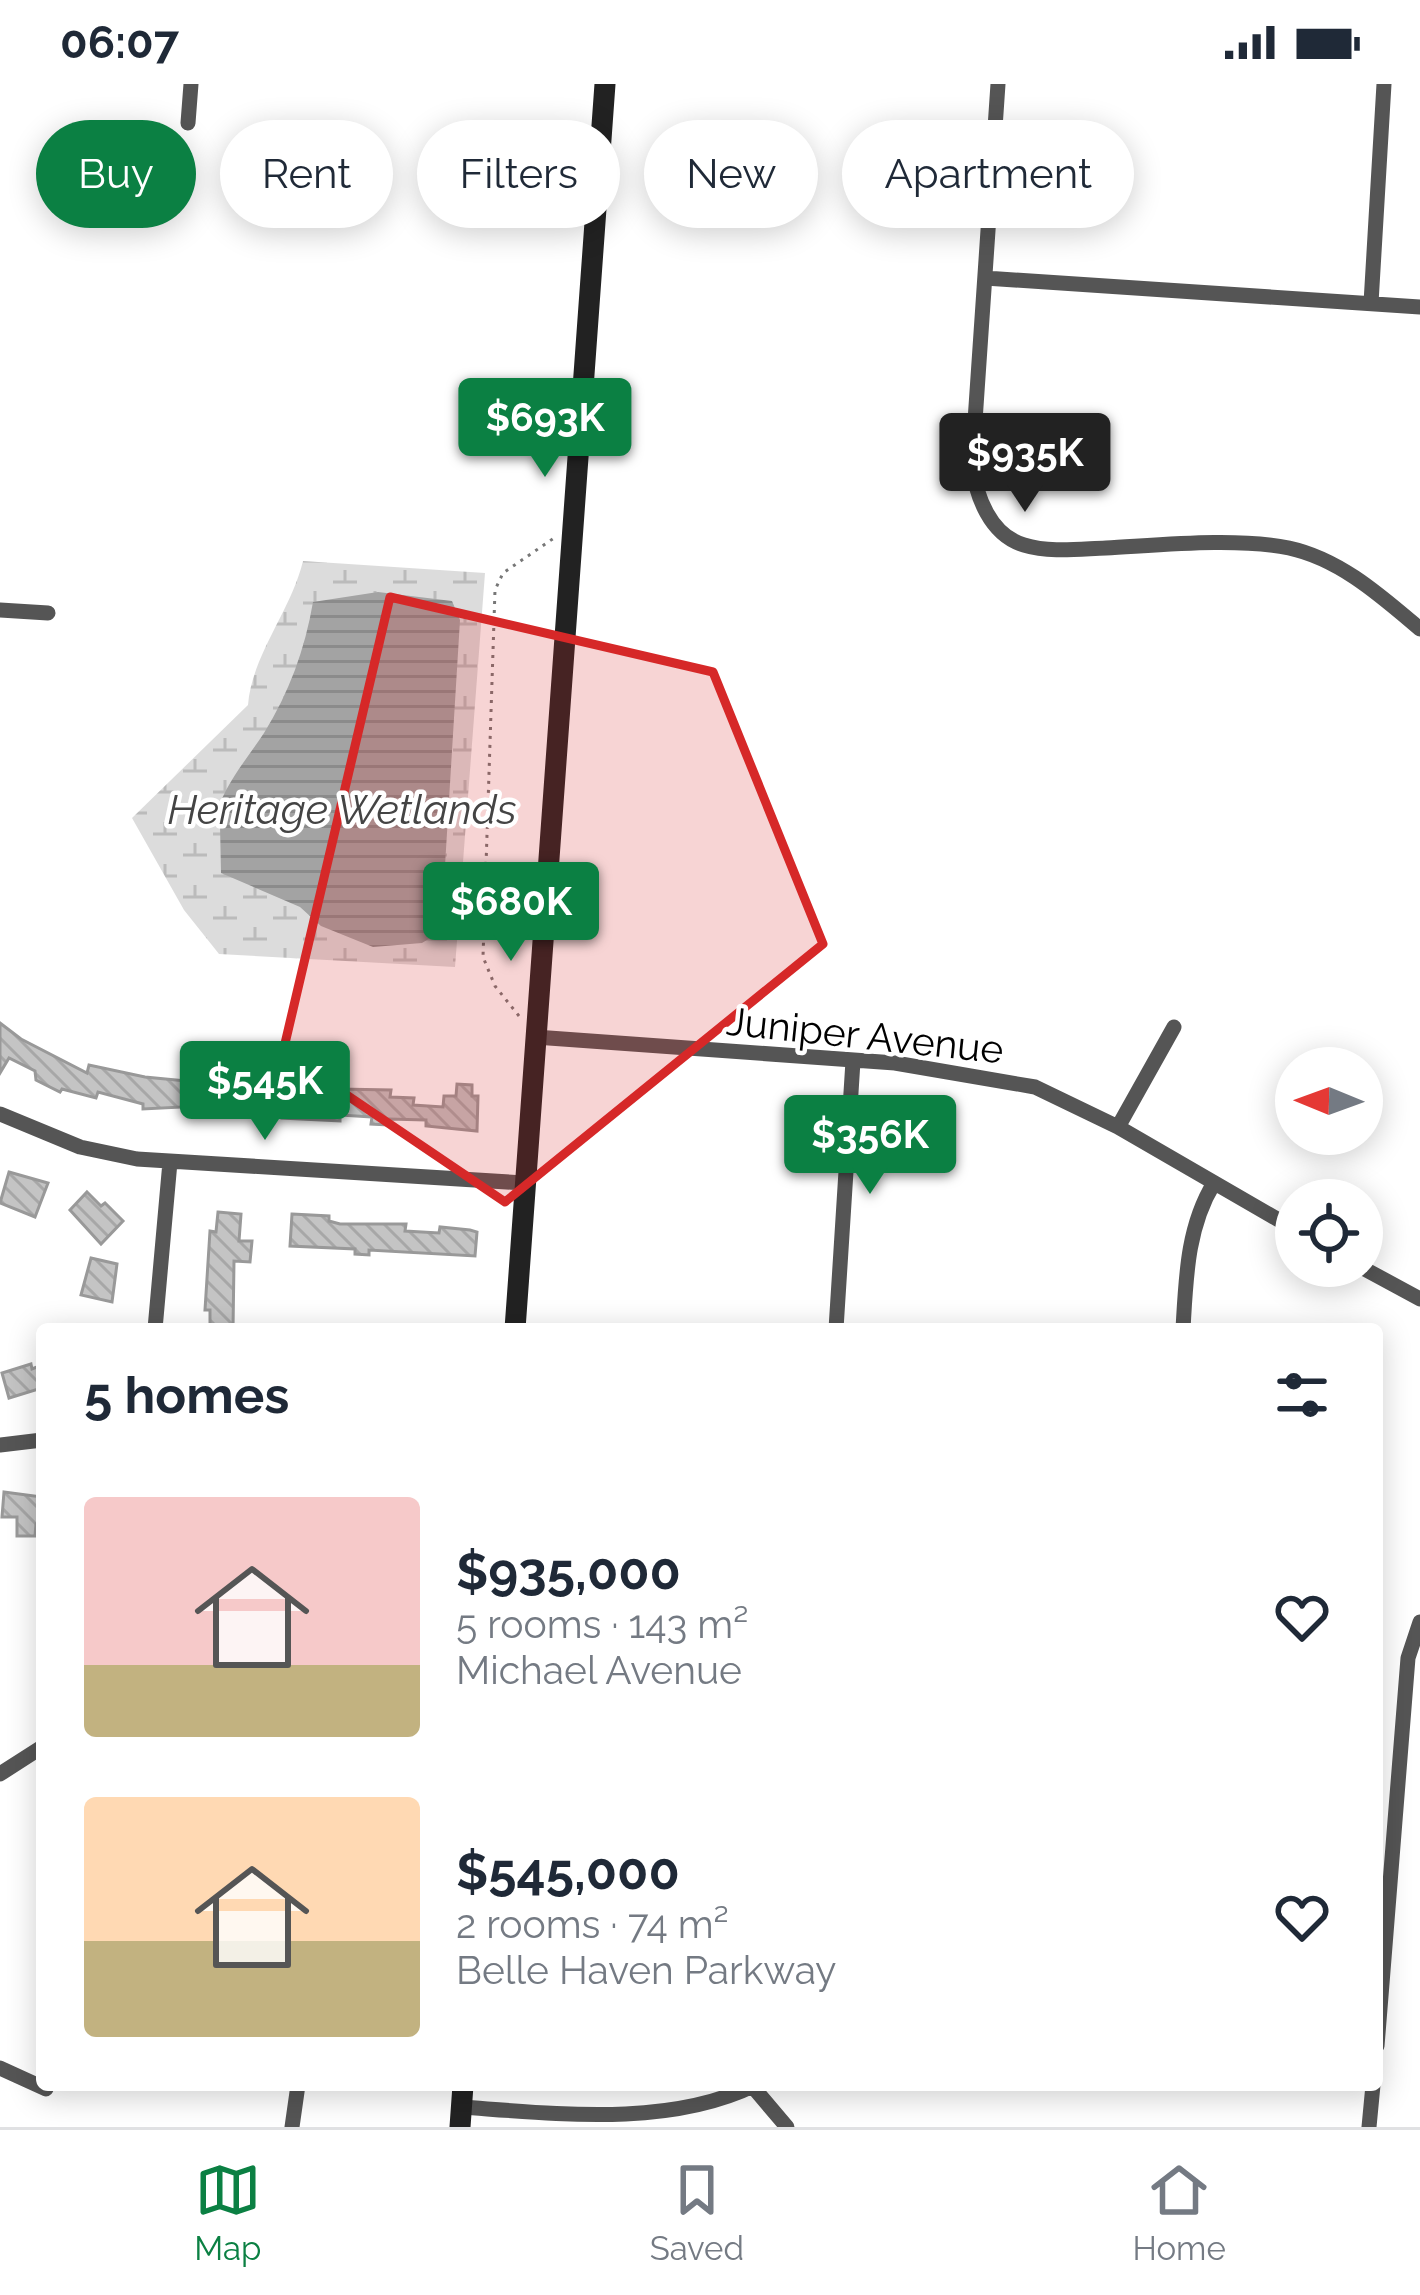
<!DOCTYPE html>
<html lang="en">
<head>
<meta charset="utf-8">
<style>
  body { margin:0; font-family:Raleway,sans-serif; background:#f6f6f7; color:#1f2937; height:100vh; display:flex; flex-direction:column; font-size:45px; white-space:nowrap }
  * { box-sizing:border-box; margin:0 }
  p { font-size:39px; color:#747a83 }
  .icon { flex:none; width:66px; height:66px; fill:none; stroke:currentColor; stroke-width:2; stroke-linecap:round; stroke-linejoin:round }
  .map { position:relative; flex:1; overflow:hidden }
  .details { position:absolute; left:36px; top:1239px; width:1347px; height:768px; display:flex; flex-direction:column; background:#fff; border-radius:12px; box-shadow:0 6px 30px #0003 }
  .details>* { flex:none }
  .top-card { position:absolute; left:36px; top:36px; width:1350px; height:108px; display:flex; gap:24px }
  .needle { width:78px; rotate:271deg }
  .tools { position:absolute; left:1275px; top:963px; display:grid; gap:24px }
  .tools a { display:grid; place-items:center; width:108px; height:108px; border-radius:50%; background:#fff; box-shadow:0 6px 30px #0003; font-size:60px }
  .price { position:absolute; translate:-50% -102px; padding:0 27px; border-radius:12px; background:#0b8043; color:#fff; font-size:39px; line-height:78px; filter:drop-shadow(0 3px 6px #0008) }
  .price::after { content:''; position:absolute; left:50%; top:72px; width:36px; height:27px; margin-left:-18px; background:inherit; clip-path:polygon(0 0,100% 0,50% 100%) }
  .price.current { background:#222; color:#fff }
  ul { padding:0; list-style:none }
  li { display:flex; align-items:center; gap:36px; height:300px; padding:0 48px }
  li span { display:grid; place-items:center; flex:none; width:336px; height:240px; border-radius:12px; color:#555 }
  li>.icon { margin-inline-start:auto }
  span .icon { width:144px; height:144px; fill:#fffc; stroke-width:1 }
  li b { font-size:51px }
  h2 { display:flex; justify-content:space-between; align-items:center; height:144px; padding:0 48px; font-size:51px }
  .tag { padding:0 42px; border-radius:54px; background:#fff; box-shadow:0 6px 30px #0003; font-size:42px; line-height:108px }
  .tag.current { background:#0b8043; color:#fff }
  .status { display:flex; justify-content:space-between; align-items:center; height:84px; padding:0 60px; background:#fff; direction:ltr }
  .status svg { height:33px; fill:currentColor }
  .menu { display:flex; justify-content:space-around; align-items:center; height:168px; border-top:3px solid #e0e1e3; background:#fff; font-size:33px; color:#747a83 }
  .menu a { display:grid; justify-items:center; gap:6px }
  .menu .current { color:#0b8043 }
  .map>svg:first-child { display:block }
  .wetland { fill:url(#wetland-marsh) }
  .water { fill:url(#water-rules) }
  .building { fill:url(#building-back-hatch); stroke:#999; stroke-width:3 }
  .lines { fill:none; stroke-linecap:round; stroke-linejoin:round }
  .path { stroke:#777; stroke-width:3; stroke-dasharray:3 6; stroke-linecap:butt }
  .street { stroke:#555; stroke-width:15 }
  .secondary { stroke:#222; stroke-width:21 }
  .marked { fill:#d62828; fill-opacity:0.2; stroke:#d62828; stroke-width:9; stroke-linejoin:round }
  .labels { text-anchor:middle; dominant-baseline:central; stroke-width:9; stroke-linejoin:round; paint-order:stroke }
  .street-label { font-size:39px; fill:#000; stroke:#fff }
  .water-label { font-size:42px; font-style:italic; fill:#444; stroke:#fff }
</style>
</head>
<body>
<div class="status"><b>06:07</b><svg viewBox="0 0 49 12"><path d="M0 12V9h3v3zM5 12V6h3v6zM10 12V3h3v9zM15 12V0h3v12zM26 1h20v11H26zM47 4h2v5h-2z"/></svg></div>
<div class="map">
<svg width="1420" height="2043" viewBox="0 0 1420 2043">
  <defs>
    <pattern id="wetland-marsh" width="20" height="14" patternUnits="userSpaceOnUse" patternTransform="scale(3)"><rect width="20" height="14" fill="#dcdcdc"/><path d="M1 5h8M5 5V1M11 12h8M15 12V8" fill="none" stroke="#bbb"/></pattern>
    <pattern id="water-rules" width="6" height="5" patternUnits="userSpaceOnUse" patternTransform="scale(3)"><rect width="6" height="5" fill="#a3a3a3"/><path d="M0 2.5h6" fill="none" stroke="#8b8b8b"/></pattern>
    <pattern id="building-back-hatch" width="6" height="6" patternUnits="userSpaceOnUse" patternTransform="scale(3)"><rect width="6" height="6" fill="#c4c4c4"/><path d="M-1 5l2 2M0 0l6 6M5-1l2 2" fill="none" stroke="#a7a7a7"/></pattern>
  </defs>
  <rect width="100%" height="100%" fill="#fff"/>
  <path class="wetland" d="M 303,477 L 485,489 L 455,883 L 219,870 L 184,826 L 132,734 L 248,621 C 252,571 291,527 303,477 Z"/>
  <path class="water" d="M 378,508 L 452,517 L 460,536 L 441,847 L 422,859 L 373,863 L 321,842 L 300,823 L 221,789 L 220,741 L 214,739 C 223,701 243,681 264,649 C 289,609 305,565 313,518 Z"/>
  <path class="building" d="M 0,939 L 21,955 L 87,989 L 89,981 L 145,993 L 259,1004 L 260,995 L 318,998 L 319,990 L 334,991 L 334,995 L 339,995 L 338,1005 L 391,1006 L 390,1013 L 414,1014 L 413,1021 L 443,1023 L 444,1012 L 456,1012 L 457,1000 L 472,1001 L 472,1012 L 478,1012 L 477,1047 L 426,1042 L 426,1036 L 389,1035 L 388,1041 L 371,1040 L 372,1033 L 340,1031 L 340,1037 L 282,1034 L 283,1024 L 245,1022 L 244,1032 L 201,1026 L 201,1022 L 143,1025 L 143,1020 L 98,1008 L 96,1014 L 62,1005 L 60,1008 L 36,996 L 35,987 L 9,974 L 0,989 Z
    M 9,1088 L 48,1099 L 35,1133 L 0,1119 Z
    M 87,1108 L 101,1122 L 105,1119 L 123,1137 L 101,1160 L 70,1126 Z
    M 218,1128 L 241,1130 L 239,1157 L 252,1157 L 250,1178 L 234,1177 L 233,1245 L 210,1245 L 210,1226 L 205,1226 L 210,1147 L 216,1148 Z
    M 292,1130 L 329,1132 L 329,1137 L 340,1140 L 406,1140 L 405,1147 L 439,1149 L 440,1143 L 470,1146 L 477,1148 L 475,1172 L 369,1166 L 369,1171 L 355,1170 L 355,1165 L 290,1162 Z
    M 91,1174 L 117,1180 L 112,1218 L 81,1211 Z
    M 31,1280 L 32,1285 L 42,1281 L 42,1304 L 9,1314 L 2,1289 Z
    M 4,1408 L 42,1413 L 42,1441 L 36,1440 L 35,1452 L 17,1452 L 17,1433 L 2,1433 Z"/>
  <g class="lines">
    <path class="path" d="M 519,932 L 495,902 L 483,873 L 495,506 L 503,489 L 554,454"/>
    <path class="street" d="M 998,0 L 972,381 C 976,412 990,451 1024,461 C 1050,469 1079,465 1106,464 C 1160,461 1236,453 1289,464 C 1340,475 1381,512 1420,545
      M 188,39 L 191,0
      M 985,194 L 1420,223
      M 1371,219 L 1384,0
      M 0,526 L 48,529
      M 535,953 L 895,979 L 1035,1003 L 1118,1043 L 1296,1146
      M 0,1030 L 80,1063 L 137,1075 L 524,1099
      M 1118,1043 L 1174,943
      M 1359,1182 L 1420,1215
      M 155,1245 L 170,1078
      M 836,1245 L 853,977
      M 1183,1245 C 1186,1194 1187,1143 1214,1099
      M 0,1361 L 42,1356
      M 0,1690 L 42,1663
      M 1377,1962 L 1408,1574 L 1420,1538
      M 0,1984 L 46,2005
      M 753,2003 L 787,2043
      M 462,2023 C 559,2030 669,2043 755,2001
      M 292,2043 L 298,2001
      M 1369,2043 L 1373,2001"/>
    <path class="secondary" d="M 515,1245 L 605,0
      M 460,2043 L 463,2001"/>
  </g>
  <path class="marked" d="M 390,513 L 713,588 L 823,860 L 505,1118 L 283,968 Z"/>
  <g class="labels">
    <g class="street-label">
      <text transform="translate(865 951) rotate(6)">Juniper Avenue</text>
    </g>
    <g class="water-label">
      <text x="342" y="725">Heritage Wetlands</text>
    </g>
  </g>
</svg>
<div class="tools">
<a><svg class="needle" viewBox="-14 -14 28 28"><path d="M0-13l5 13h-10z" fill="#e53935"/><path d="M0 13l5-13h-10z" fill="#747a83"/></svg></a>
<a><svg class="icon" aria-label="locate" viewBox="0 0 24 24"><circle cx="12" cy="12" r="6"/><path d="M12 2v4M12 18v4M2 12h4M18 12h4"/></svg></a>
</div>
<b class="price" style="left:545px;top:396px">$693K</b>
<b class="price current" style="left:1025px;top:431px">$935K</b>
<b class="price" style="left:511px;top:880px">$680K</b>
<b class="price" style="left:265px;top:1059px">$545K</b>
<b class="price" style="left:870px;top:1113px">$356K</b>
<div class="top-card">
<a class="tag current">Buy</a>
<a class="tag">Rent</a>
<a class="tag">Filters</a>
<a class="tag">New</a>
<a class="tag">Apartment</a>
</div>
<section class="details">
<h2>5 homes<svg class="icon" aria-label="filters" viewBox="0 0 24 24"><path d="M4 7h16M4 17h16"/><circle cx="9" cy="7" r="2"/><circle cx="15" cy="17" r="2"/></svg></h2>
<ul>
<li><span style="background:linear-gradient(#f6c9c9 70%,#c2b280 0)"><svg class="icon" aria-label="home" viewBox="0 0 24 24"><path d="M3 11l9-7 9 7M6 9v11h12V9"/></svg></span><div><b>$935,000</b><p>5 rooms · 143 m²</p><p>Michael Avenue</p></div><svg class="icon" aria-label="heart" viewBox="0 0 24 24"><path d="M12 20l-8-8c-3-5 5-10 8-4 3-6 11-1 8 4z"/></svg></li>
<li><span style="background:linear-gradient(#ffd9b3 60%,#c2b280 0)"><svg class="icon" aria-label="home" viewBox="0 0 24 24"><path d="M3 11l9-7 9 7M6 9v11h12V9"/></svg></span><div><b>$545,000</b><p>2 rooms · 74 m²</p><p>Belle Haven Parkway</p></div><svg class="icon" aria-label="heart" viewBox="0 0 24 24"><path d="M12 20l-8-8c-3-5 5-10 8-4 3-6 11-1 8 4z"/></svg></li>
</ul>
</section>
</div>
<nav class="menu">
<a class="current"><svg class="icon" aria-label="map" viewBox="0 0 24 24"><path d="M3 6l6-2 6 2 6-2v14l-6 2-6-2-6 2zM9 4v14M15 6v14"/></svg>Map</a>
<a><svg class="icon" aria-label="saved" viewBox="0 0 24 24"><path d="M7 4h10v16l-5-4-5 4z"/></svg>Saved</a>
<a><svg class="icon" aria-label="home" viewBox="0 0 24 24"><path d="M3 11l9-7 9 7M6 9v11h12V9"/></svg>Home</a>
</nav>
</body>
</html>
